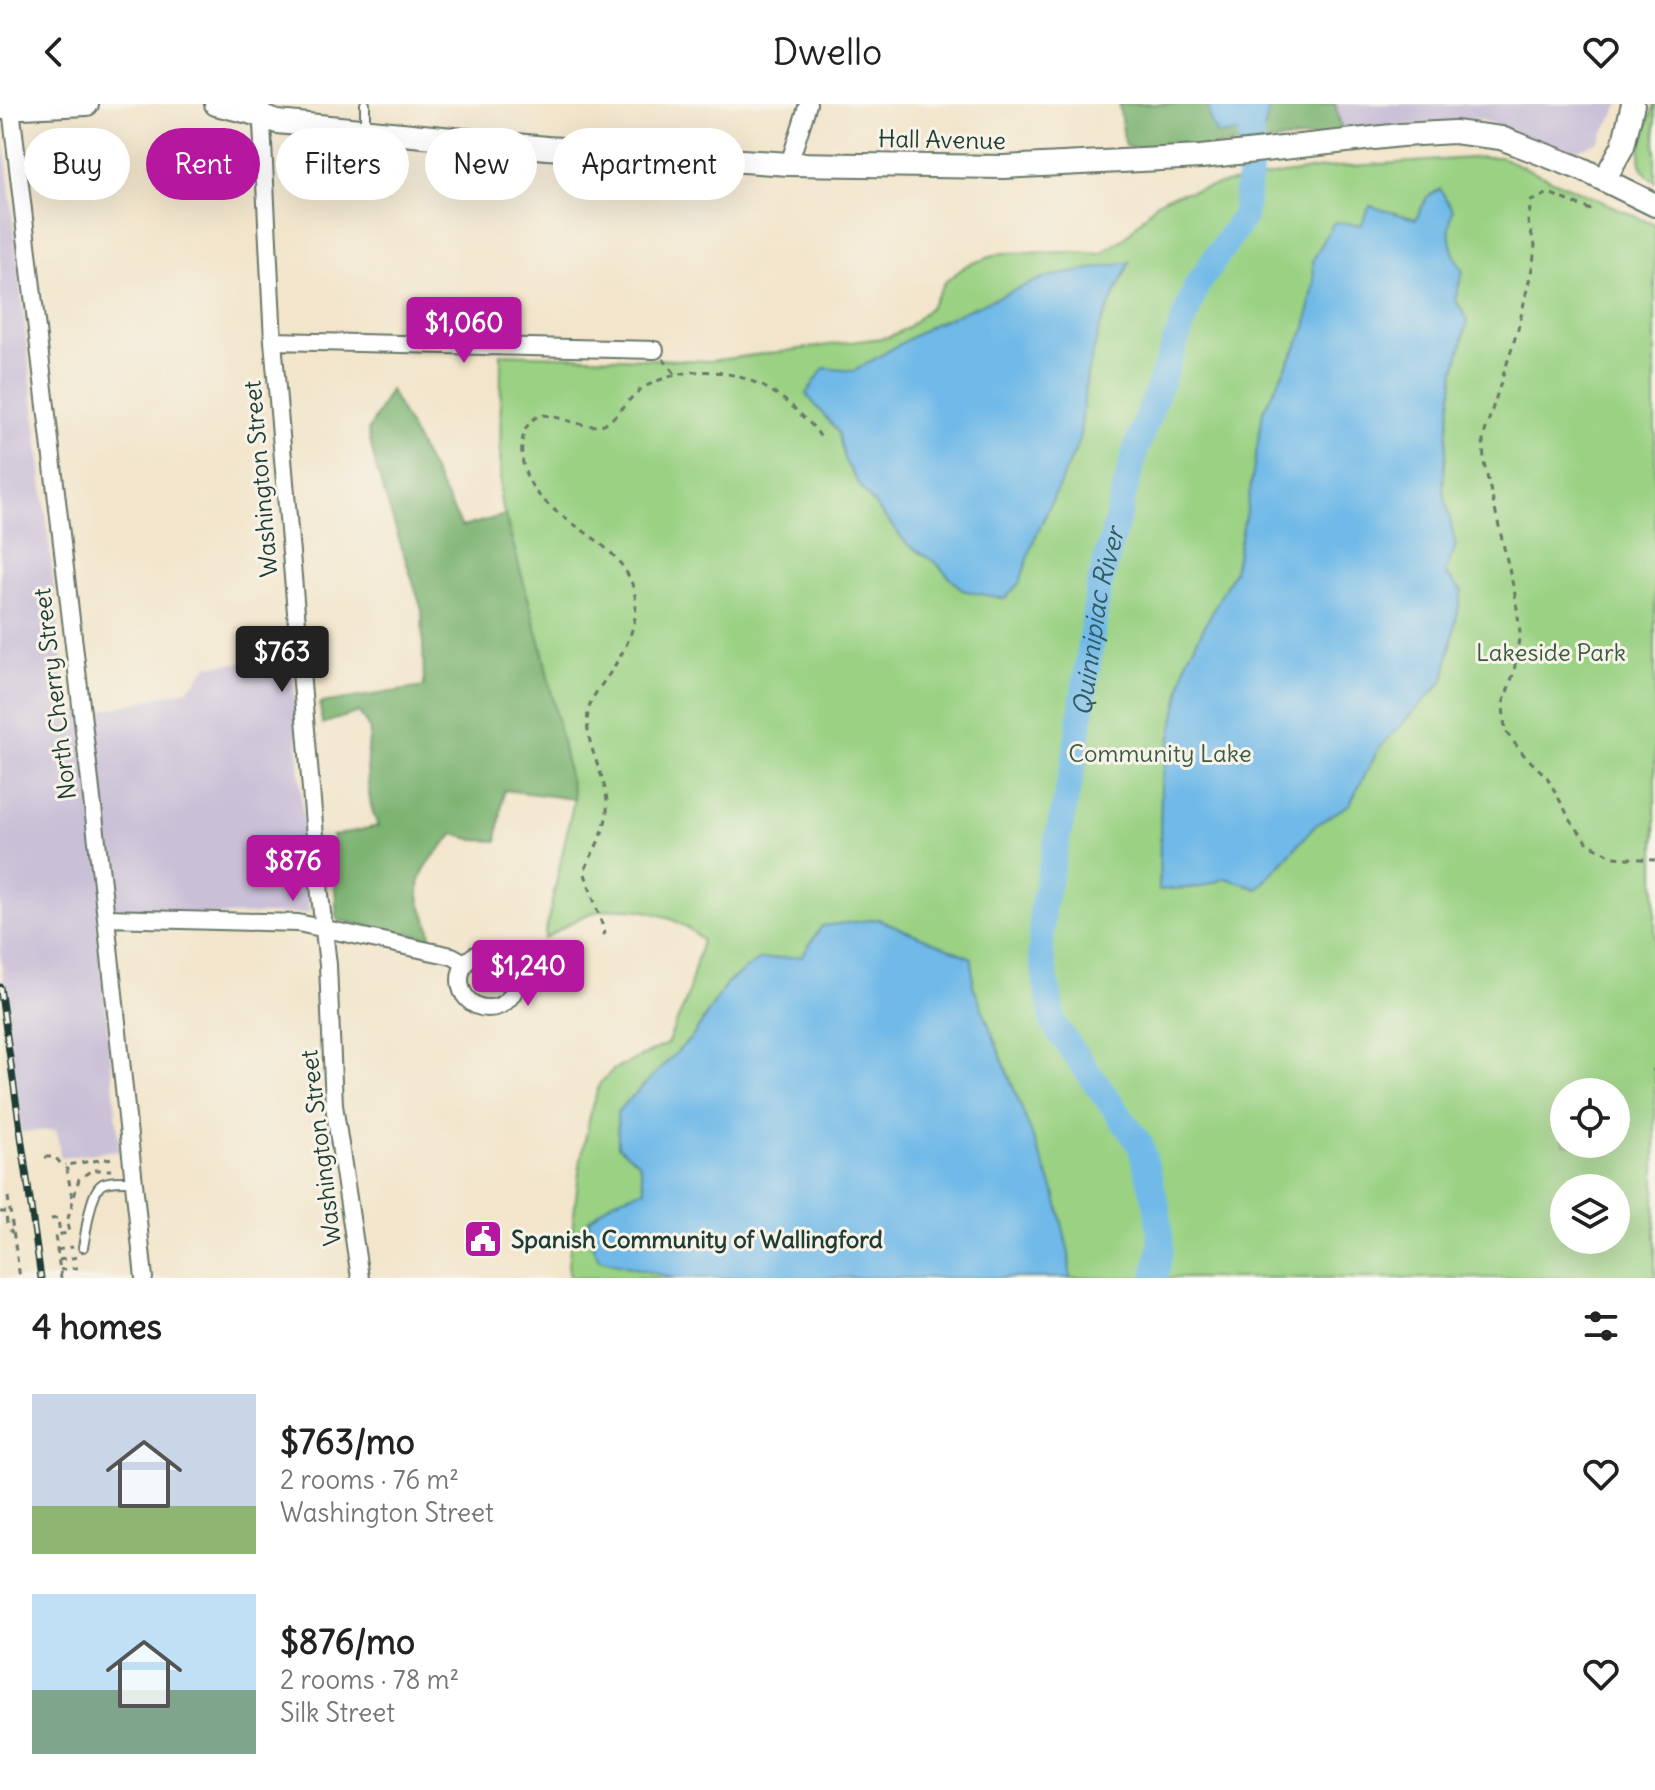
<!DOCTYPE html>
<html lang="en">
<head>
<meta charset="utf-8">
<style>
  body { margin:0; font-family:Delius,sans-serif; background:#f2f2f2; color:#222; height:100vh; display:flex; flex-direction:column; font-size:30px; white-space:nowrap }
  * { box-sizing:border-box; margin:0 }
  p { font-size:26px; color:#767676 }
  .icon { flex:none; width:44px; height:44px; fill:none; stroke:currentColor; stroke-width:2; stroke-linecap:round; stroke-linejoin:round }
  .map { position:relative; height:1174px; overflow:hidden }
  .panel { display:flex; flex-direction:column; background:#fff; flex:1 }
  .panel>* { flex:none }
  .guide { position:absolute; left:24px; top:24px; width:800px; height:72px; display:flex; gap:16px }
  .tools { position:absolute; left:1550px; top:974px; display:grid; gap:16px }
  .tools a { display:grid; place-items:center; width:80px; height:80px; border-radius:50%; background:#fff; box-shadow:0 8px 32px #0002; font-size:40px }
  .price { position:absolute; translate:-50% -68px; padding:0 18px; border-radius:8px; background:#b5179e; color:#fff; font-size:26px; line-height:52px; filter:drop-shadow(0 2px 4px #0008) }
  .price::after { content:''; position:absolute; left:50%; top:48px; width:24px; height:18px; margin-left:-12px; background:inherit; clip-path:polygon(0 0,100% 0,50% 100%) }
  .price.on { background:#222; color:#fff }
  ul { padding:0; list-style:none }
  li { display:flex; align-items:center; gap:24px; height:200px; padding:0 32px }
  li span { display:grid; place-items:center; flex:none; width:224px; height:160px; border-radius:0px; color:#555 }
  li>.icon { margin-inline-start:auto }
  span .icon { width:96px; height:96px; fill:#fffc; stroke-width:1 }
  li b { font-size:34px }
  h2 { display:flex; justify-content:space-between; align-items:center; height:96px; padding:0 32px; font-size:34px }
  .chip { padding:0 28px; border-radius:36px; background:#fff; box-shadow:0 8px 32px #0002; font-size:28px; line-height:72px }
  .chip.on { background:#b5179e; color:#fff }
  header { display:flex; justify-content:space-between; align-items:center; height:104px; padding:0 32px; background:#fff; font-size:36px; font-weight:600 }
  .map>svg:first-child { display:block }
  .industrial { fill:#c9bfd7 }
  .green { fill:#9ad183; stroke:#5c875c; stroke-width:2; fill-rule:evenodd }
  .forest { fill:#7bb371; stroke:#4d7852; stroke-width:2 }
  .water { fill:#70b9e8; stroke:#487b8e; stroke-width:2 }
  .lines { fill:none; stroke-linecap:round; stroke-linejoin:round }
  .river { stroke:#70b9e8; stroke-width:26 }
  .service-casing { stroke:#697869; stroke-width:12 }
  .minor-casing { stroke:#697869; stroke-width:20 }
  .secondary-casing { stroke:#697869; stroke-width:26 }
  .path { stroke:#697869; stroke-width:3; stroke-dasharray:6 6; stroke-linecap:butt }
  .service { stroke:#fff; stroke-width:8 }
  .minor { stroke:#fff; stroke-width:16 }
  .secondary { stroke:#fff; stroke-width:22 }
  .rail-casing { stroke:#1f3d34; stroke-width:7 }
  .rail { stroke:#f7f3e8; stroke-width:4; stroke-dasharray:12; stroke-linecap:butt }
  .labels { text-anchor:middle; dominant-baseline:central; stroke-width:6; stroke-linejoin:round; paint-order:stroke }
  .street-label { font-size:24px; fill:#1f3d34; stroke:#f7f3e8 }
  .park-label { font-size:24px; fill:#385b44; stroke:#f7f3e8 }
  .poi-label { font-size:24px; font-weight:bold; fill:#1f3d34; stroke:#f7f3e8; text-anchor:start }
  .water-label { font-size:26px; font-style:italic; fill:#335c61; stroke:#f7f3e8 }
</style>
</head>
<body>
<header><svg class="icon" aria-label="back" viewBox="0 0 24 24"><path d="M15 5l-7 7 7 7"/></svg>Dwello<svg class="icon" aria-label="heart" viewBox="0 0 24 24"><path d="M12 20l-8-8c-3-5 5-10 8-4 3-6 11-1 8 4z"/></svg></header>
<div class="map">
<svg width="1655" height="1174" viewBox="0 0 1655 1174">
  <rect width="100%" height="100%" fill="#f7f3e8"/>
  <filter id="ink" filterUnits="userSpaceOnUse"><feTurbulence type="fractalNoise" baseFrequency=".0125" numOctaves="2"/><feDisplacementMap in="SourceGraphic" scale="16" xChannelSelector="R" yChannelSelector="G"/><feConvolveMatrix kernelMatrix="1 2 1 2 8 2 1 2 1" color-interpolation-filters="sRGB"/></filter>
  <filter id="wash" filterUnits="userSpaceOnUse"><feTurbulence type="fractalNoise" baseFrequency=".006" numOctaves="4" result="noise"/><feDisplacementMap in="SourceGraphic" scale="32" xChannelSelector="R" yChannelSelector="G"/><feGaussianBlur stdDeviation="1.8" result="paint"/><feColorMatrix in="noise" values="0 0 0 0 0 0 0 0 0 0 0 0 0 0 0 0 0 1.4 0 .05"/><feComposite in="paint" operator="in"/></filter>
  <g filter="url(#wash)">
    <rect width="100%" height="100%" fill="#f2e5cb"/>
    <path class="industrial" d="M 1335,0 L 1620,0 L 1599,37 L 1570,49 L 1479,15 L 1342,27 Z
      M 0,23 L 3,26 L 68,609 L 100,607 L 188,586 L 208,562 L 292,553 L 309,809 L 97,814 L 120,1048 L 111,1047 L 61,1054 L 56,1026 L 21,1028 L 0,848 Z"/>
    <path class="green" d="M 1654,0 L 1655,0 L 1655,78 C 1625,57 1649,25 1654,0 Z
      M 1485,53 L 1501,53 L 1655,121 L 1655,1174 L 570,1174 L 568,1161 L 580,1060 L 592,1002 L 600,979 L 613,966 L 667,940 L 686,897 L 702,836 C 676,810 631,799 595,808 C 578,812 560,826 544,835 L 574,695 L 542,545 L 500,394 L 501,250 L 710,257 L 889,233 L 907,224 L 930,203 L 944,179 L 967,161 L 1002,149 L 1076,148 L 1100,150 L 1126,133 L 1157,98 L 1169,92 L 1226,79 L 1323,64 ZM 1564,988 L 1616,988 L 1616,1040 L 1564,1040 ZM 1564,1084 L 1616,1084 L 1616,1136 L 1564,1136 Z"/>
    <path class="forest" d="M 1119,0 L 1335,0 L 1343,30 L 1153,49 L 1125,42 Z
      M 390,286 L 462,423 L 505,411 L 542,545 L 574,695 L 504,686 L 497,737 L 474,736 L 454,730 C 437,749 413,768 420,797 C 423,811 431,819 431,834 L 337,816 L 332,732 L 378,722 C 365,695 366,655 370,626 L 359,608 L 322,620 L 320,599 L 424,583 L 422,506 L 377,367 L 368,327 Z"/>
    <path class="water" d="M 1208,0 L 1270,0 L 1264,26 L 1217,31 L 1210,17 Z
      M 1440,85 L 1453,106 C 1446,129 1450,147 1463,168 L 1455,195 L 1468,216 L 1455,267 L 1448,326 L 1443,383 L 1456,442 L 1445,469 L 1462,487 L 1444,576 L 1379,644 L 1350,700 L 1316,721 L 1258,785 L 1226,774 L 1201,783 L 1159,786 L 1161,680 L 1187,555 L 1234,467 L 1249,393 L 1263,307 L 1306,224 L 1314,179 L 1313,156 L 1334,118 L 1361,121 L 1370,102 L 1416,115 L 1427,93 Z
      M 1130,158 L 1100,222 L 1087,270 L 1079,338 L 1034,436 L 1020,478 L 1005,495 L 962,486 L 936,459 L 907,440 L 864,388 L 845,357 L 838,328 L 806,290 L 824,264 L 854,267 L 934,220 L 1043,174 Z
      M 878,815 L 972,854 L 973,881 L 1056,1092 L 1069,1150 L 1070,1174 L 673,1174 L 599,1155 L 590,1137 L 589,1115 L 613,1097 L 645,1085 L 639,1059 L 618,1042 L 617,1008 L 693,932 L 727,879 L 758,856 L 802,852 L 822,822 Z"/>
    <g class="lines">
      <path class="river" id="s1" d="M 1155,1174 L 1161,1142 L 1157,1102 L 1140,1040 L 1054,921 L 1041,849 L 1042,805 L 1075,653 L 1098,487 L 1136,345 L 1196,183 L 1244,112 L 1253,43 L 1245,0"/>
    </g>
  </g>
  <g filter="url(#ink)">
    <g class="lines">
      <defs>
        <path id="service" d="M 365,25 L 365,0
          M 83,1143 C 86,1130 90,1089 101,1081 C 108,1076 124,1077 133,1077"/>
        <path id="minor" d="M 261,0 L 273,237 L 320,791 L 328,861 L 334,1001 L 360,1174
          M 11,4 L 106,814 L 144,1174
          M 789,60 L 808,0
          M 273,237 L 655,246
          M 106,814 L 298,819 L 452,852 L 465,859
          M460 876a28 28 0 1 1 56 0a28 28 0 1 1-56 0Z"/>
        <path id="secondary" d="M 216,0 L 249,8 L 277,18 L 547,44 L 789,60 L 1004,63 L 1201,53 L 1401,31 L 1454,28 L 1501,34 L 1584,66 L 1655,101
          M 0,4 L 87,0
          M 1604,76 L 1623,42 L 1633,0"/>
      </defs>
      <use href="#service" class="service-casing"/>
      <use href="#minor" class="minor-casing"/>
      <use href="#secondary" class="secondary-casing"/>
      <path class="path" d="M 1591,106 L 1549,89 L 1531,97 L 1528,118 L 1535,141 L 1533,160 L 1518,225 L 1483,334 L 1484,359 L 1515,490 L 1520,528 L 1514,568 L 1503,600 L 1505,627 L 1524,651 L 1547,673 L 1571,717 L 1588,739 L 1614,753 L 1655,756
        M 663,255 L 676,271
        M 602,831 L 605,829 L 584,767 C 594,745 609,723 607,698 C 605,666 581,637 589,604 C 592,592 601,582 608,572 C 628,542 647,507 628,471 C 600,419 517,410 522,340 C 523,327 528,317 540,311 C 560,311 582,325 601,321 C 616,317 628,293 643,284 C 697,253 760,268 801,311 C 809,318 816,325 821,334
        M 1653,965 L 1655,968
        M 1654,979 L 1655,979
        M 45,1053 L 55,1053 L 62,1061 L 66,1061
        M 8,1093 L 20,1174
        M 72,1093 L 66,1061 L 113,1054
        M 0,1108 L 6,1108 L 7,1121 L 12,1129
        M 51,1115 L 58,1114 L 60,1131
        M 57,1146 L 73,1143
        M 59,1156 L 78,1153
        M 60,1166 L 83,1163
        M 61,1174 L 55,1131 L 69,1129 L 67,1118 L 79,1075 L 92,1066 L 111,1066"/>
      <use href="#service" class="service"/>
      <use href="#minor" class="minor"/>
      <use href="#secondary" class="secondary"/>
      <defs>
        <path id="rail" d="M 0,883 L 41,1174"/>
      </defs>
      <use href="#rail" class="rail-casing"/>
      <use href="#rail" class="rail"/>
    </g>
  </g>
  <defs>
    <symbol id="civic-square" viewBox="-11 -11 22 22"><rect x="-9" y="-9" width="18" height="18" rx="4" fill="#b5179e" stroke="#f7f3e8"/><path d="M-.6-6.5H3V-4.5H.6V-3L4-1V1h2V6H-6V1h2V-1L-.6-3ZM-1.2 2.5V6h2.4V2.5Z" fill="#fff"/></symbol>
  </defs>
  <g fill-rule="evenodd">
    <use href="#civic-square" x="461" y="1113" width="44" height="44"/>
  </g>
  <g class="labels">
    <g class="street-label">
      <text transform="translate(942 35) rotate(1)">Hall Avenue</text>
      <text transform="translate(260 375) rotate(-95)">Washington Street</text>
      <text transform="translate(54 590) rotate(-97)">North Cherry Street</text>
      <text transform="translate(320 1044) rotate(-97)">Washington Street</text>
    </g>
    <g class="park-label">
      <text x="1551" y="548">Lakeside Park</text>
      <text x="1160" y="649">Community Lake</text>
    </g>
    <g class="poi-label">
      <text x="511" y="1135">Spanish Community of Wallingford</text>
    </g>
    <g class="water-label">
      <text stroke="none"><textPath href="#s1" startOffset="694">Quinnipiac River</textPath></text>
    </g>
  </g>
</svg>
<div class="tools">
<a><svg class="icon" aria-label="locate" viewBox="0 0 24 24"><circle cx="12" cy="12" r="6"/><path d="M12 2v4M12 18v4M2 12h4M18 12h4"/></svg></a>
<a><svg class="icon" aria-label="layers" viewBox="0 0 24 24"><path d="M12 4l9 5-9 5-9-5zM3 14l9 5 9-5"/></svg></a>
</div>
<b class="price" style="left:464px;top:261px">$1,060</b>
<b class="price on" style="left:282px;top:590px">$763</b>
<b class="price" style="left:293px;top:799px">$876</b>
<b class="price" style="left:528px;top:904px">$1,240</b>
<div class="guide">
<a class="chip">Buy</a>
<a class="chip on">Rent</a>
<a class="chip">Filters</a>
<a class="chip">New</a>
<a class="chip">Apartment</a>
</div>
</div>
<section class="panel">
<h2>4 homes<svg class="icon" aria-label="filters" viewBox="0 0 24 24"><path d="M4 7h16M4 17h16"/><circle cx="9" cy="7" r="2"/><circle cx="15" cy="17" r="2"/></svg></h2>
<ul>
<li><span style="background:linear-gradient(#c9d6e8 70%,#8fb573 0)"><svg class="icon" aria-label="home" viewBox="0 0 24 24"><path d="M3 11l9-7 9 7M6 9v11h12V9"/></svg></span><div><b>$763/mo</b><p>2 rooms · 76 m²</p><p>Washington Street</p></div><svg class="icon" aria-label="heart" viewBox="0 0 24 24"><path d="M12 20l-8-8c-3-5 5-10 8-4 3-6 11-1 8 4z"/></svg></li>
<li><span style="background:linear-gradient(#bfe0f5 60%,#7fa58c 0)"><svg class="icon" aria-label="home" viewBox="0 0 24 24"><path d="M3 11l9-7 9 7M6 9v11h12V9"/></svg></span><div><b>$876/mo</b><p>2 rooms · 78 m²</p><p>Silk Street</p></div><svg class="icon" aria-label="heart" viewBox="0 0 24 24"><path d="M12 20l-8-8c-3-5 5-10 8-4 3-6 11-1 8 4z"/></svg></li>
</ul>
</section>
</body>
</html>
